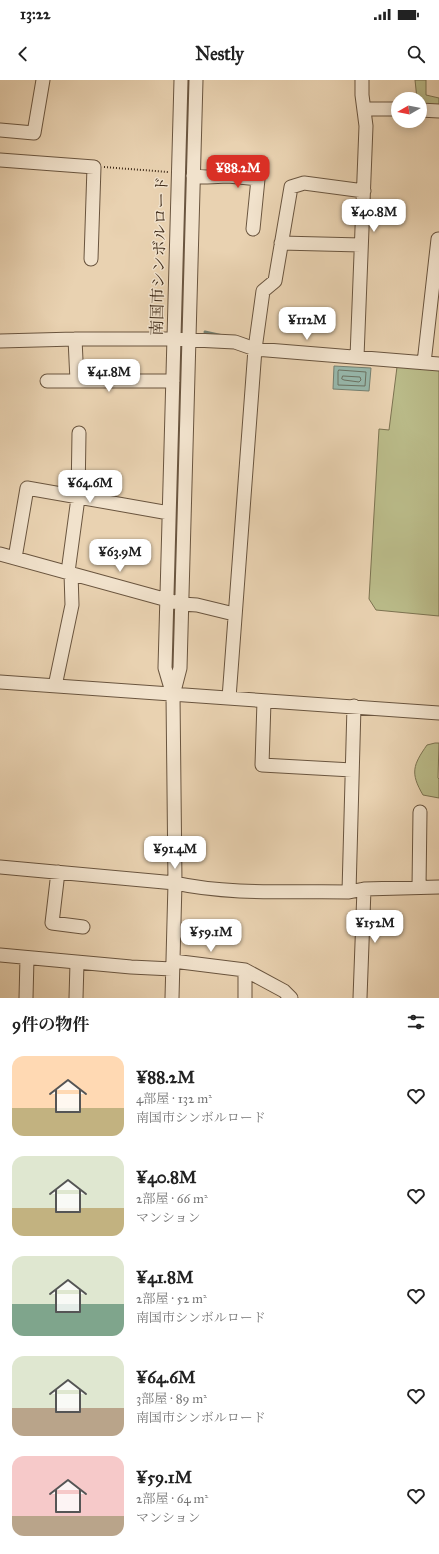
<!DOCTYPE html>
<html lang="ja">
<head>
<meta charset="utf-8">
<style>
  body { margin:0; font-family:"IM FELL Great Primer","Noto Serif JP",serif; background:#f2f2f2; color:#222; height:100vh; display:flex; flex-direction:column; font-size:15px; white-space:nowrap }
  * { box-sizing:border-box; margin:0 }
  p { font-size:13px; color:#767676 }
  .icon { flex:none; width:22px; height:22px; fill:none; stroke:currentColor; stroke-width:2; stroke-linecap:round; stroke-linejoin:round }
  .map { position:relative; height:918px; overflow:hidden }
  .details { display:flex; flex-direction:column; background:#fff; flex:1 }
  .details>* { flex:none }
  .needle { width:26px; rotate:261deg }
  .tools { position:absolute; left:391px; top:12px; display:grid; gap:8px }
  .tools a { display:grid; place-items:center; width:36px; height:36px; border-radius:50%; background:#fff; box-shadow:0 2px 10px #0003; font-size:20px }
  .price { position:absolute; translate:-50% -34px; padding:0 9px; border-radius:8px; background:#fff; color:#222; font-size:13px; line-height:26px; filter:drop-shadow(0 1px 2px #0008) }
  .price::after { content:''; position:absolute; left:50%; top:24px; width:12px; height:9px; margin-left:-6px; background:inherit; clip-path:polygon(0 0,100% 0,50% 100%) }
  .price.selected { background:#d93025; color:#fff }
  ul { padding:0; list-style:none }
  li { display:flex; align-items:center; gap:12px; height:100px; padding:0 12px }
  li span { display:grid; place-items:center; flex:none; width:112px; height:80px; border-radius:12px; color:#555 }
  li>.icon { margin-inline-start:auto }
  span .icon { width:48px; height:48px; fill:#fffc; stroke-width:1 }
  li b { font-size:17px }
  h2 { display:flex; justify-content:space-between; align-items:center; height:48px; padding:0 12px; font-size:17px }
  .status { display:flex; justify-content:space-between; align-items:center; height:28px; padding:0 20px; background:#fff; direction:ltr }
  .status svg { height:11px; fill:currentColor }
  header { display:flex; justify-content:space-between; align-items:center; height:52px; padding:0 12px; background:#fff; font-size:18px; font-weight:700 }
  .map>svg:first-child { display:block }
  .green { fill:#babb89; stroke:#7c7351 }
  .water { fill:#97b8ac; stroke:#748071 }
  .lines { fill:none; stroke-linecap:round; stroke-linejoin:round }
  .shore { stroke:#6b7262; stroke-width:1 }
  .stream { stroke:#748071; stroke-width:3 }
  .minor-casing { stroke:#6a553f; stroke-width:15 }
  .path { stroke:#3f2b19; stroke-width:2; stroke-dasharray:1 2; stroke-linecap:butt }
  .minor { stroke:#f1e2cc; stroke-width:13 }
  .labels { text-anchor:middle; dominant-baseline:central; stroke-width:3; stroke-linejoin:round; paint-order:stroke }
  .street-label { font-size:16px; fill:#3f2b19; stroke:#f1e2cc }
</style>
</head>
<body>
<div class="status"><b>13:22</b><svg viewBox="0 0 49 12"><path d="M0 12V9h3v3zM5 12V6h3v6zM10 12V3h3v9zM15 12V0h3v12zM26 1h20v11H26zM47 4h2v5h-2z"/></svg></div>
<header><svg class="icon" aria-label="back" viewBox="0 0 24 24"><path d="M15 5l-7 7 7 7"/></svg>Nestly<svg class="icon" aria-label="search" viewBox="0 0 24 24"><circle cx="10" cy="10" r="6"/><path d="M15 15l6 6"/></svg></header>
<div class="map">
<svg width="439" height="918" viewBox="0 0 439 918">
  <rect width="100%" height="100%" fill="#e9d2b1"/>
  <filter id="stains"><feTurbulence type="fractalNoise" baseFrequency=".005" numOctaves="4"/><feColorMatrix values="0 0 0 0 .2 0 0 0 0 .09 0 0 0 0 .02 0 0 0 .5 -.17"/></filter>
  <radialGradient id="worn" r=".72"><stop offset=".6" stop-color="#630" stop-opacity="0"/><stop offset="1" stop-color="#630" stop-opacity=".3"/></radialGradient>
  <path class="green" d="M 415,0 L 426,0 L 426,15 L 439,18 L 439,27 L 421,23 L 420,19 L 417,19 Z
    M 397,287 L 439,290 L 439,536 L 376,530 L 369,519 L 379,349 L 389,350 Z
    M 435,663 L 439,663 L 438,698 L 439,699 L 439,718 L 423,715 C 410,693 413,685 427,665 Z"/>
  <path class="water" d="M 334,286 L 371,288 L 369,311 L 333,309 Z"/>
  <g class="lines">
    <path class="shore" d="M 339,290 L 366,292 L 365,306 L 338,305 L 338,292 Z
      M 343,296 L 360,297 L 361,300 L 359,302 L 344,300 L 342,299 Z"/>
    <path class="stream" d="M 205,252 L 223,256
      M 152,253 L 159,252"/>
    <defs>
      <path id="minor" d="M 364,29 L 398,29
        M 420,30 L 439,31
        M 0,50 L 34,53 L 43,0
        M 0,80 L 94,87 L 91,179
        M 193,96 L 207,97 L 228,96 L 258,99 L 253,149
        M 281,163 L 361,165
        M 75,259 L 77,301
        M 0,261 L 75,259 L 174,259 L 235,262 L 255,269 L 439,284
        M 357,277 L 366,46 L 362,15 L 362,0
        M 424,283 L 438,159 L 439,159
        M 47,301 L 173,301
        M 0,474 L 182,524 L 197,525 L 234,534
        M 15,478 L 27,408 L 169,433
        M 68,492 L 78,418 L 79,353
        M 0,602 L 439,633
        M 55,606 L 72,525 L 71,493
        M 173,615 L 165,588 L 181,0
        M 229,618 L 255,269 L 263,211 L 275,201 L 291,107 L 304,103 L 364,111
        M 264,621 L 262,685 L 352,690
        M 0,787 L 175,803 C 228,815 293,811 349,812 L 364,809 L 439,807
        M 58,792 L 52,843 L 83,847
        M 419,807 L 420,732
        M 349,812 L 354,626
        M 0,875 L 131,887 L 172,889
        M 173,881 L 245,890 L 284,911 L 291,918
        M 26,918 L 27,878
        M 76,918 L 77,883
        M 172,918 L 175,803 L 173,615 L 180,588 L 196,0
        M 245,918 L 245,890
        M 360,918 L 364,809"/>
    </defs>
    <use href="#minor" class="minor-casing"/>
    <path class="path" d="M 104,87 L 168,92"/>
    <use href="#minor" class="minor"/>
  </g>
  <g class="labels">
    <g class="street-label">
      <text transform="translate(159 176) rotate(-88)">南国市シンボルロード</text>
    </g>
  </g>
  <rect width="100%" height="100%" filter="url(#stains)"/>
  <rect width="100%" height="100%" fill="url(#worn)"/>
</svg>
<div class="tools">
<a><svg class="needle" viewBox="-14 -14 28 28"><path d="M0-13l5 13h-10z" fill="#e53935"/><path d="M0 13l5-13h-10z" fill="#767676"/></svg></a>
</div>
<b class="price selected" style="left:238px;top:109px">¥88.2M</b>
<b class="price" style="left:374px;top:153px">¥40.8M</b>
<b class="price" style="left:307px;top:261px">¥112M</b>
<b class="price" style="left:109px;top:313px">¥41.8M</b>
<b class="price" style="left:90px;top:424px">¥64.6M</b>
<b class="price" style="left:120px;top:493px">¥63.9M</b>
<b class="price" style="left:175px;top:790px">¥91.4M</b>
<b class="price" style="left:375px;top:864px">¥152M</b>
<b class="price" style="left:211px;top:873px">¥59.1M</b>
</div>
<section class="details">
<h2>9件の物件<svg class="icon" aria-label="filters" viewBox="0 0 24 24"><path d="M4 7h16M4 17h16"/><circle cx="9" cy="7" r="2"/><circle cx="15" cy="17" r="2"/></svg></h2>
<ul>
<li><span style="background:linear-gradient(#ffd9b3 65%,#c2b280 0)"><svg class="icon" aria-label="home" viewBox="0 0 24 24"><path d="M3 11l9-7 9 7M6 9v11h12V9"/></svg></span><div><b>¥88.2M</b><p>4部屋 · 132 m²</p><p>南国市シンボルロード</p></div><svg class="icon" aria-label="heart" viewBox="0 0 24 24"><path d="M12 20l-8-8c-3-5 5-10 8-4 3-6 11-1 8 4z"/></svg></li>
<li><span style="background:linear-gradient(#dfe7d0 65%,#c2b280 0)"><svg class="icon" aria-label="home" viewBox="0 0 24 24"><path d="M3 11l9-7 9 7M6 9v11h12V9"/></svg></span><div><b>¥40.8M</b><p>2部屋 · 66 m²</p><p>マンション</p></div><svg class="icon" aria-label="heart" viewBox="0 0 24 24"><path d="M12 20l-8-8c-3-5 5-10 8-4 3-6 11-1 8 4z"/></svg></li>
<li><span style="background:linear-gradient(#dfe7d0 60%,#7fa58c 0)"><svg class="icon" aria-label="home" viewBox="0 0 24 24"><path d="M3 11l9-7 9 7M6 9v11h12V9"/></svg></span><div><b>¥41.8M</b><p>2部屋 · 52 m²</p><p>南国市シンボルロード</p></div><svg class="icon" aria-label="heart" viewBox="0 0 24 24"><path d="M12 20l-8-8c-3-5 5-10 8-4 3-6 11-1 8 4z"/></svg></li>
<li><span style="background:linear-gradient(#dfe7d0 65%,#b9a48a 0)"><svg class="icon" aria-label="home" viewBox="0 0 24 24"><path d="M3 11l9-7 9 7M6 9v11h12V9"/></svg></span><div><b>¥64.6M</b><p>3部屋 · 89 m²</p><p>南国市シンボルロード</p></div><svg class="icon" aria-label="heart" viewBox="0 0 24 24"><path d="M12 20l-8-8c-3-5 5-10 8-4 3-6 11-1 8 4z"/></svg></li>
<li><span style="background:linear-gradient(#f6c9c9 75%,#b9a48a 0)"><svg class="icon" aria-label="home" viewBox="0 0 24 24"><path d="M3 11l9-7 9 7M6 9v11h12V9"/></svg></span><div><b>¥59.1M</b><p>2部屋 · 64 m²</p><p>マンション</p></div><svg class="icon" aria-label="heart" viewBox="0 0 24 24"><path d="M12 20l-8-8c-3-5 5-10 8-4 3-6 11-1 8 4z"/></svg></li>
</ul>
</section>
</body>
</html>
